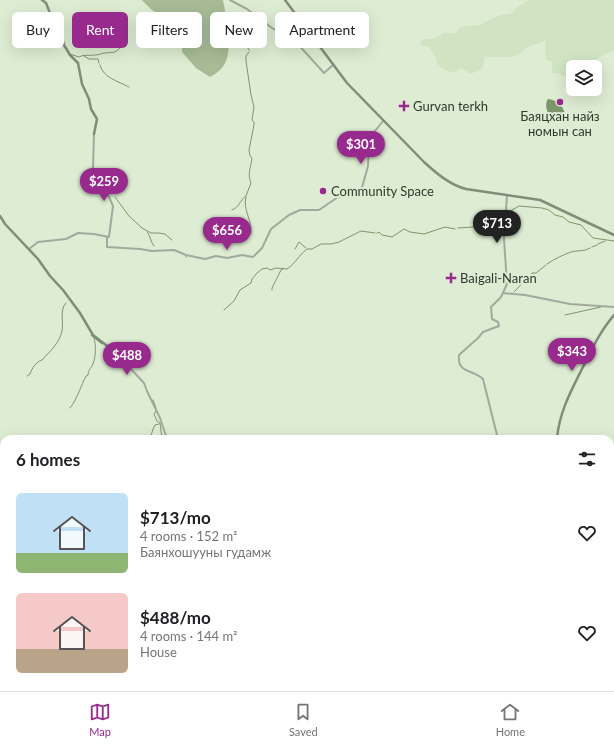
<!DOCTYPE html>
<html lang="en">
<head>
<meta charset="utf-8">
<style>
  body { margin:0; font-family:Lato,sans-serif; background:#f2f2f2; color:#202124; height:100vh; display:flex; flex-direction:column; font-size:15px; white-space:nowrap }
  * { box-sizing:border-box; margin:0 }
  p { font-size:13px; color:#757577 }
  .icon { flex:none; width:22px; height:22px; fill:none; stroke:currentColor; stroke-width:2; stroke-linecap:round; stroke-linejoin:round }
  .map { position:relative; flex:1; overflow:hidden }
  .drawer { position:absolute; left:0px; top:435px; width:614px; height:256px; display:flex; flex-direction:column; background:#fff; border-radius:12px 12px 0 0; box-shadow:0 4px 16px #0002 }
  .drawer>* { flex:none }
  .guide { position:absolute; left:12px; top:12px; width:400px; height:36px; display:flex; gap:8px }
  .fabs { position:absolute; left:566px; top:60px; display:grid; gap:8px }
  .fabs a { display:grid; place-items:center; width:36px; height:36px; border-radius:6px; background:#fff; box-shadow:0 4px 16px #0002; font-size:20px }
  .price { position:absolute; translate:-50% -34px; padding:0 9px; border-radius:14px; background:#972a8c; color:#fff; font-size:13px; line-height:26px; filter:drop-shadow(0 1px 2px #0008) }
  .price::after { content:''; position:absolute; left:50%; top:24px; width:12px; height:9px; margin-left:-6px; background:inherit; clip-path:polygon(0 0,100% 0,50% 100%) }
  .price.selected { background:#222; color:#fff }
  ul { padding:0; list-style:none }
  li { display:flex; align-items:center; gap:12px; height:100px; padding:0 16px }
  li span { display:grid; place-items:center; flex:none; width:112px; height:80px; border-radius:6px; color:#555 }
  li>.icon { margin-inline-start:auto }
  span .icon { width:48px; height:48px; fill:#fffc; stroke-width:1 }
  li b { font-size:17px }
  h2 { display:flex; justify-content:space-between; align-items:center; height:48px; padding:0 16px; font-size:17px }
  .chip { padding:0 14px; border-radius:6px; background:#fff; box-shadow:0 4px 16px #0002; font-size:14px; line-height:36px }
  .chip.selected { background:#972a8c; color:#fff }
  .tab-bar { display:flex; justify-content:space-around; align-items:center; height:56px; border-top:1px solid #e0e0e0; background:#fff; font-size:11px; color:#757577 }
  .tab-bar a { display:grid; justify-items:center; gap:2px }
  .tab-bar .selected { color:#972a8c }
  .map>svg:first-child { display:block }
  .built { fill:#d0e3c2 }
  .green { fill:#a6bb96 }
  .water { fill:#7e956c }
  .lines { fill:none; stroke-linecap:round; stroke-linejoin:round }
  .stream { stroke:#7e956c; stroke-width:1 }
  .river { stroke:#7e956c; stroke-width:2.5 }
  .tertiary { stroke:#a3a99e; stroke-width:2 }
  .secondary { stroke:#828c7b; stroke-width:2.5 }
  .poi-dot { fill:#972a8c; stroke:#ddecd2; stroke-width:1.5 }
  .labels { text-anchor:middle; dominant-baseline:central; stroke-width:4; stroke-linejoin:round; paint-order:stroke }
  .poi-label { font-size:13px; fill:#32382e; stroke:#ddecd2; text-anchor:start }
</style>
</head>
<body>
<div class="map">
<svg width="614" height="691" viewBox="0 0 614 691">
  <rect width="100%" height="100%" fill="#ddecd2"/>
  <path class="built" d="M 529,0 L 614,0 L 614,50 L 601,56 L 588,66 L 588,67 L 573,67 L 573,77 L 563,76 L 559,73 L 552,73 L 552,61 L 546,60 L 545,41 L 527,47 L 518,55 L 509,57 L 485,57 L 482,69 L 473,73 L 469,73 L 463,69 L 459,69 L 455,72 L 447,71 L 437,64 L 436,57 L 429,47 L 421,45 L 421,40 L 436,38 L 444,33 L 455,33 L 461,27 L 480,25 L 497,16 L 513,13 L 515,9 Z"/>
  <path class="green" d="M 142,0 L 223,0 C 226,18 236,56 220,70 C 217,73 213,75 210,77 L 196,68 L 182,52 L 181,32 L 175,26 L 177,21 L 167,20 L 165,17 C 156,14 149,8 142,0 Z"/>
  <path class="water" d="M 548,99 C 557,100 562,105 565,113 L 562,120 L 559,121 L 551,118 C 547,112 544,105 548,99 Z"/>
  <g class="lines">
    <path class="stream" d="M 240,33 L 249,50
      M 70,54 L 79,57 C 85,54 89,56 95,55 C 99,55 102,53 105,53 C 113,52 114,54 120,48
      M 84,56 L 89,59 L 98,59 L 99,63
      M 100,65 C 103,78 118,81 129,87
      M 115,197 L 129,216 L 142,228 L 151,233 L 158,233 L 165,234 L 172,240
      M 246,197 C 242,209 253,221 251,234
      M 232,210 C 239,208 240,200 246,196 L 251,183 C 247,174 251,167 252,158 L 250,156 L 249,150 L 254,125 L 254,122 L 252,120 L 254,107 L 251,95 L 246,61 L 246,56 L 249,52
      M 507,213 L 519,206 L 542,208 L 549,210 L 555,215 L 563,217 L 569,222 L 581,225 L 593,238 L 614,241
      M 458,228 L 473,227 L 478,222 L 495,220 L 504,214
      M 147,232 C 150,234 150,241 154,246
      M 377,233 L 379,232 L 382,235 L 392,237 L 404,229 L 410,232 L 424,234 L 445,227 L 455,229
      M 598,244 L 605,241
      M 592,247 L 597,245
      M 295,249 L 299,242 L 306,248
      M 186,257 L 186,256
      M 547,264 C 554,259 563,255 571,252 C 578,250 583,252 590,248
      M 272,290 L 272,288 L 281,270 L 283,269
      M 514,292 L 532,273 L 536,273 L 546,265
      M 224,310 L 234,301 L 240,290 L 251,283 L 252,279 L 257,273 L 262,269 L 267,268 L 270,270 L 276,268 L 287,269 C 296,263 299,255 307,249 L 312,249 L 321,244 L 331,244 L 339,242 L 361,231 L 375,233
      M 565,315 L 601,307
      M 27,376 L 30,374 C 32,368 36,362 42,360 C 50,351 59,344 62,331 C 64,322 59,310 66,303
      M 153,400 L 156,408
      M 70,408 C 78,398 81,385 86,376 L 88,375 C 89,368 90,370 93,364 C 96,356 96,345 94,338
      M 156,411 L 154,414 L 157,421 L 160,423 L 162,439
      M 150,439 L 153,429 L 155,425 L 159,424
      M 0,496 L 4,499
      M 347,687 L 347,691
      M 174,691 L 180,687
      M 228,691 L 230,687
      M 313,691 L 313,687
      M 339,691 L 342,687"/>
    <path class="river" d="M 92,335 L 102,343
      M 306,691 L 312,687"/>
    <path class="tertiary" d="M 230,0 L 247,9 L 272,28 L 296,42 L 324,73 L 333,65
      M 107,237 L 107,247 L 140,249 L 152,251 L 174,250 L 186,255 L 205,259 L 216,256 L 227,258 L 242,255 L 253,257 L 262,248 L 271,229 L 289,215 L 300,210 L 319,210 L 338,197 L 361,191 L 368,166 L 369,142 L 375,131 L 383,121
      M 29,249 L 38,242 L 66,239 L 78,233 L 94,234 L 109,237 L 113,206 L 100,177 L 93,168 L 94,133
      M 503,293 L 525,295 L 570,304 L 614,307
      M 115,352 L 144,383 L 147,391 L 160,418 L 167,439
      M 498,439 L 483,379 C 473,369 457,374 459,355 L 478,338 L 483,332 L 499,326 L 498,322 L 492,319 L 491,307 L 501,297 L 507,284 L 504,239 L 507,195"/>
    <path class="secondary" d="M 42,0 L 46,3 L 52,18 L 60,30 L 64,45 L 70,55 L 78,63 L 82,84 L 89,99 L 91,109 L 97,119 L 94,134
      M 285,0 L 347,83 L 424,162 C 436,173 450,185 466,189 L 540,200 L 614,235
      M 0,216 L 5,224 L 38,259 L 50,276 L 63,290 L 80,313 L 93,335 L 115,352
      M 557,439 C 559,412 572,389 584,365 C 593,347 601,330 614,315
      M 504,691 L 505,687"/>
  </g>
  <g class="poi-dot">
    <circle cx="560" cy="102" r="4"/>
    <path d="M402 100h4v4h4v4h-4v4h-4v-4h-4v-4h4z"/>
    <circle cx="323" cy="191" r="4"/>
    <path d="M449 272h4v4h4v4h-4v4h-4v-4h-4v-4h4z"/>
  </g>
  <g class="labels">
    <g class="poi-label">
      <text x="413" y="106">Gurvan terkh</text>
      <text x="560" y="116" text-anchor="middle">Баяцхан найз<tspan x="560" dy="15">номын сан</tspan></text>
      <text x="331" y="191">Community Space</text>
      <text x="460" y="278">Baigali-Naran</text>
    </g>
  </g>
</svg>
<div class="fabs">
<a><svg class="icon" aria-label="layers" viewBox="0 0 24 24"><path d="M12 4l9 5-9 5-9-5zM3 14l9 5 9-5"/></svg></a>
</div>
<b class="price" style="left:361px;top:165px">$301</b>
<b class="price" style="left:104px;top:202px">$259</b>
<b class="price selected" style="left:497px;top:244px">$713</b>
<b class="price" style="left:227px;top:251px">$656</b>
<b class="price" style="left:572px;top:372px">$343</b>
<b class="price" style="left:127px;top:376px">$488</b>
<div class="guide">
<a class="chip">Buy</a>
<a class="chip selected">Rent</a>
<a class="chip">Filters</a>
<a class="chip">New</a>
<a class="chip">Apartment</a>
</div>
<section class="drawer">
<h2>6 homes<svg class="icon" aria-label="filters" viewBox="0 0 24 24"><path d="M4 7h16M4 17h16"/><circle cx="9" cy="7" r="2"/><circle cx="15" cy="17" r="2"/></svg></h2>
<ul>
<li><span style="background:linear-gradient(#bfe0f5 75%,#8fb573 0)"><svg class="icon" aria-label="home" viewBox="0 0 24 24"><path d="M3 11l9-7 9 7M6 9v11h12V9"/></svg></span><div><b>$713/mo</b><p>4 rooms · 152 m²</p><p>Баянхошууны гудамж</p></div><svg class="icon" aria-label="heart" viewBox="0 0 24 24"><path d="M12 20l-8-8c-3-5 5-10 8-4 3-6 11-1 8 4z"/></svg></li>
<li><span style="background:linear-gradient(#f6c9c9 70%,#b9a48a 0)"><svg class="icon" aria-label="home" viewBox="0 0 24 24"><path d="M3 11l9-7 9 7M6 9v11h12V9"/></svg></span><div><b>$488/mo</b><p>4 rooms · 144 m²</p><p>House</p></div><svg class="icon" aria-label="heart" viewBox="0 0 24 24"><path d="M12 20l-8-8c-3-5 5-10 8-4 3-6 11-1 8 4z"/></svg></li>
</ul>
</section>
</div>
<nav class="tab-bar">
<a class="selected"><svg class="icon" aria-label="map" viewBox="0 0 24 24"><path d="M3 6l6-2 6 2 6-2v14l-6 2-6-2-6 2zM9 4v14M15 6v14"/></svg>Map</a>
<a><svg class="icon" aria-label="saved" viewBox="0 0 24 24"><path d="M7 4h10v16l-5-4-5 4z"/></svg>Saved</a>
<a><svg class="icon" aria-label="home" viewBox="0 0 24 24"><path d="M3 11l9-7 9 7M6 9v11h12V9"/></svg>Home</a>
</nav>
</body>
</html>
